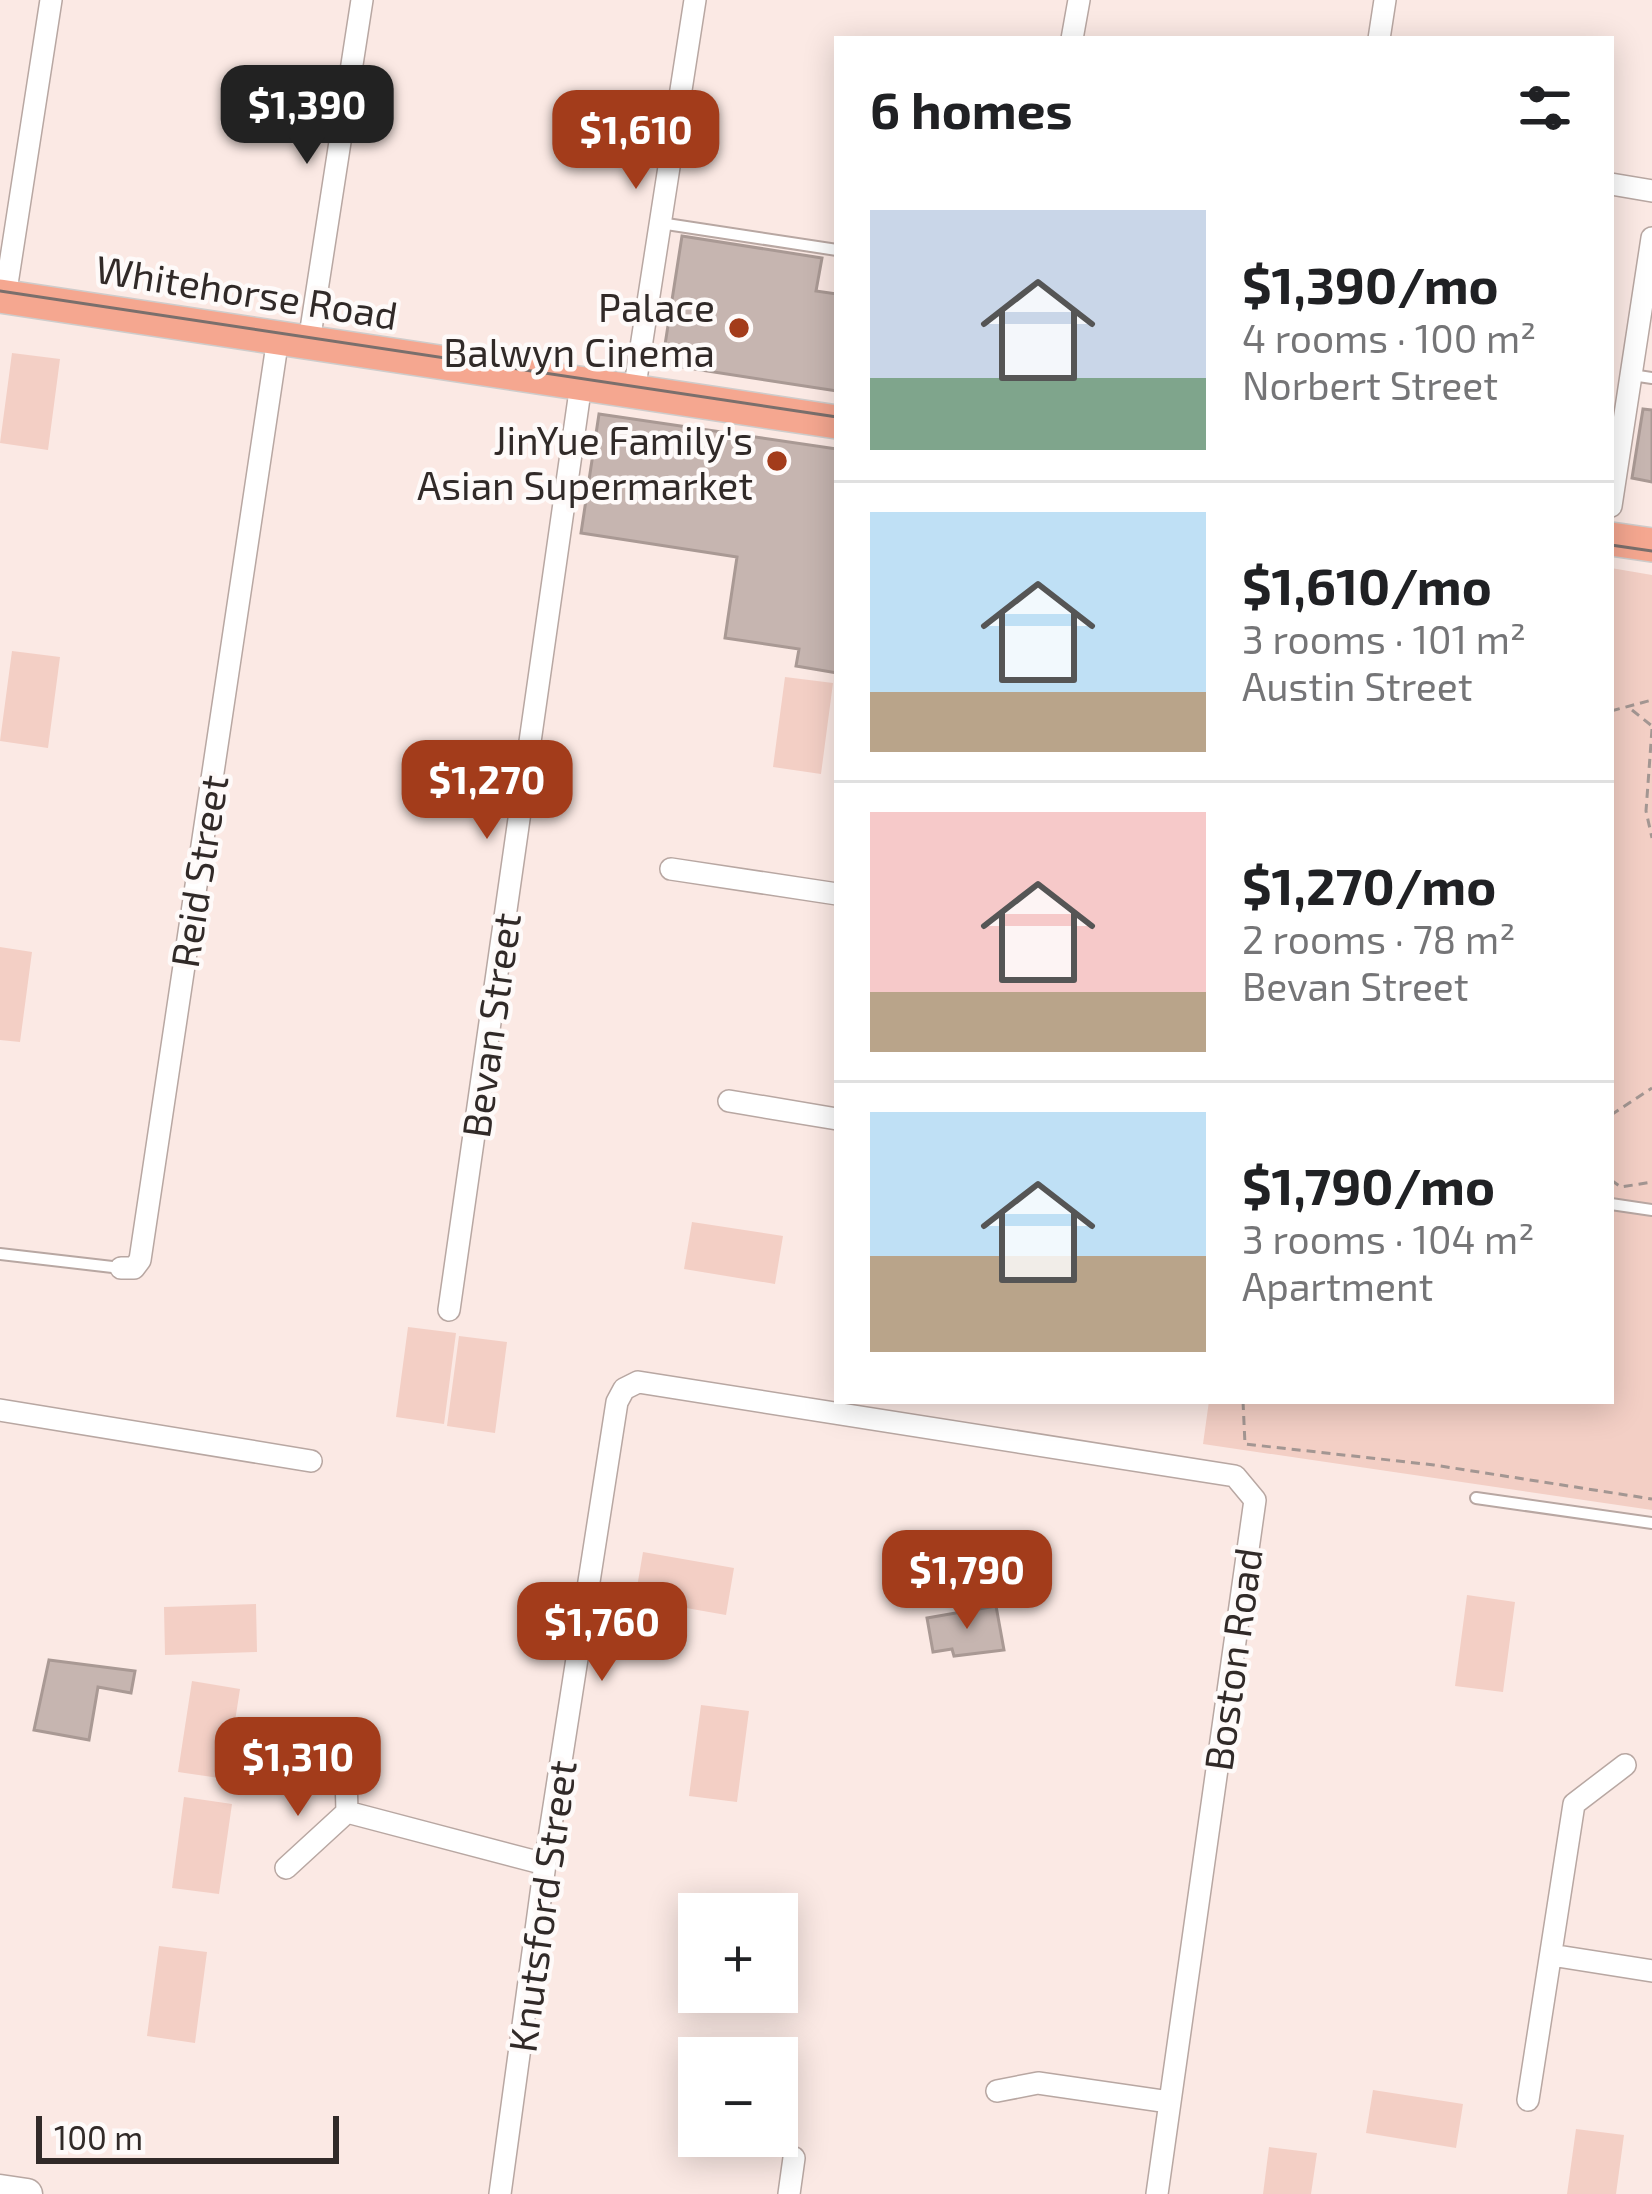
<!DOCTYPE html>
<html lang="en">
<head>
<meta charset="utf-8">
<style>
  body { margin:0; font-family:"Exo 2",sans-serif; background:#f2f2f2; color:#202124; height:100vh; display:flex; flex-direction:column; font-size:45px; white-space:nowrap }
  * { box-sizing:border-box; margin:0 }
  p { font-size:39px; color:#757577 }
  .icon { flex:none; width:66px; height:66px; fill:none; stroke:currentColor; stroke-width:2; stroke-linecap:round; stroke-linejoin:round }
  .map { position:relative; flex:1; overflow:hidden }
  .details { position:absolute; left:834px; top:36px; width:780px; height:1368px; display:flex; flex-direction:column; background:#fff; border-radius:0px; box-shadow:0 6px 30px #0003 }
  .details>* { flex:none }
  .controls { position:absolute; left:678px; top:1893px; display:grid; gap:24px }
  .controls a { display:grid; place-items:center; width:120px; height:120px; border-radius:0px; background:#fff; box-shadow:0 6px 30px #0003; font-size:60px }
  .scale { position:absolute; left:36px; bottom:30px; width:303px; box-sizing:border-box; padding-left:12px; border:6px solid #312a28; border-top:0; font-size:33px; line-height:42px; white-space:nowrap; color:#312a28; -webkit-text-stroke:9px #fefaf9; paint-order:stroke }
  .price { position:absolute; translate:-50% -102px; padding:0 27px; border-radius:24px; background:#a33c1b; color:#fff; font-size:39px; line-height:78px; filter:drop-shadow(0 3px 6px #0008) }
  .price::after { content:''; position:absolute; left:50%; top:72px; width:36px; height:27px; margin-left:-18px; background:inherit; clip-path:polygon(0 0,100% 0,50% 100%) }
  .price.selected { background:#222; color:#fff }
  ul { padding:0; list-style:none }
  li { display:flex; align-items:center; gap:36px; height:300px; padding:0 36px }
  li+li { border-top:3px solid #e0e0e0 }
  li span { display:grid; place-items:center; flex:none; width:336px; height:240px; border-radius:0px; color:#555 }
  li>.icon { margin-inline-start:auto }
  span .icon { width:144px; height:144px; fill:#fffc; stroke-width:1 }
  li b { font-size:51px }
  h2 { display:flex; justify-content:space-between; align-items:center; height:144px; padding:0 36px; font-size:51px }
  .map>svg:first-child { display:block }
  .green { fill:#f3cfc5 }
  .building { fill:#c6b5b0; stroke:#a99994; stroke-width:3 }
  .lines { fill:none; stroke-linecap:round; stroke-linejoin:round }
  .service-casing { stroke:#b8a7a2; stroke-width:14 }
  .minor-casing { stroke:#b8a7a2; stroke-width:24 }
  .secondary-casing { stroke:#b8a7a2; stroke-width:33 }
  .primary-casing { stroke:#cecccb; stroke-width:36 }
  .path { stroke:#a39692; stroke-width:3; stroke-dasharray:9 6; stroke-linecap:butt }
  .service { stroke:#fff; stroke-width:10 }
  .minor { stroke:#fff; stroke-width:21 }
  .secondary { stroke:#fff; stroke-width:30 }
  .primary { stroke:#f5a790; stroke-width:33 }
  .tram { stroke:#7a6f6c; stroke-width:3 }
  .poi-dot { fill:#a33c1b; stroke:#fefaf9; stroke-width:4.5 }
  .labels { text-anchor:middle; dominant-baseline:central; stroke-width:9; stroke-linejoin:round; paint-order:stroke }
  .street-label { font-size:39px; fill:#312a28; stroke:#fefaf9 }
  .poi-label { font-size:39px; fill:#312a28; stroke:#fefaf9; text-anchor:end }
</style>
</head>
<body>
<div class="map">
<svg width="1652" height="2194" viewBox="0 0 1652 2194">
  <rect width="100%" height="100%" fill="#fbe9e4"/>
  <path class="green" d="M 12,353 L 60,359 L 48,450 L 0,443 Z
    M 1611,568 L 1652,575 L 1652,1510 L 1203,1444 L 1209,1401 L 1611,1401 Z
    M 12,651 L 60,657 L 48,748 L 0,741 Z
    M 785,677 L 833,683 L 821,774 L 773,767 Z
    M 0,947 L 32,952 L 20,1042 L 0,1040 Z
    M 692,1222 L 783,1236 L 775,1284 L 684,1269 Z
    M 408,1327 L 456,1333 L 444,1424 L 396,1417 Z
    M 459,1336 L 507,1342 L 495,1433 L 447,1426 Z
    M 643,1552 L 734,1568 L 726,1615 L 635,1599 Z
    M 1467,1595 L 1515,1602 L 1503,1692 L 1455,1686 Z
    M 256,1604 L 257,1652 L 165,1655 L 164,1607 Z
    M 192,1681 L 240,1689 L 226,1779 L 178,1772 Z
    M 701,1705 L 749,1711 L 737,1802 L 689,1796 Z
    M 184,1797 L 232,1804 L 219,1894 L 172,1888 Z
    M 159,1946 L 207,1952 L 195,2043 L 147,2036 Z
    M 1373,2090 L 1463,2104 L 1456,2148 L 1366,2133 Z
    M 1576,2129 L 1624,2135 L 1616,2194 L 1567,2194 Z
    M 1269,2147 L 1317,2153 L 1311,2194 L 1263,2194 Z"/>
  <path class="building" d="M 682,236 L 822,258 L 816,291 L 837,294 L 837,391 L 662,364 Z
    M 1643,409 L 1652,410 L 1652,482 L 1632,478 Z
    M 599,414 L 837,449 L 837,673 L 796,666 L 799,649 L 725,638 L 737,557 L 581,533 Z
    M 996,1606 L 1004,1650 L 954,1656 L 952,1649 L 933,1652 L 927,1618 Z
    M 49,1660 L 135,1671 L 131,1693 L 98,1687 L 89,1740 L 34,1730 Z"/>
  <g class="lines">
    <defs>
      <path id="service" d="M 660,223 L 837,250
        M 1632,375 L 1652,378
        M 1611,1204 L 1652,1210
        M 0,1254 L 121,1268
        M 1476,1498 L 1652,1523"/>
      <path id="minor" d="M 1072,39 L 1079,0
        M 1379,39 L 1385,0
        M 1611,184 L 1652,191
        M 5,297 L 51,0
        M 309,342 L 362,0
        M 634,392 L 695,0
        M 1611,506 L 1652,238
        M 671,869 L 837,894
        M 729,1101 L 837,1119
        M 121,1268 L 134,1268 L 140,1260 L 278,338
        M 449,1310 L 581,384
        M 0,1410 L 311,1461
        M 345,1735 L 347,1812 L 545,1864
        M 286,1868 L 347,1812
        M 1551,1955 L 1652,1971
        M 997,2091 L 1038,2083 L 1169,2102
        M 1528,2100 L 1574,1804 L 1625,1765
        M 500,2194 L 545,1864 L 617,1402 L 624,1389 L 638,1382 L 1235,1476 L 1255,1500 L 1157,2194
        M 789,2194 L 794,2158"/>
      <path id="secondary" d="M 0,2190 L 27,2194"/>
      <path id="primary" d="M 0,296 L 837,422
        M 1611,539 L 1652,545"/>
    </defs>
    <use href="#service" class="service-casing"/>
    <use href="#minor" class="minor-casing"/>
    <use href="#secondary" class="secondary-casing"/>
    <use href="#primary" class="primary-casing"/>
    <path class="path" d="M 1632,710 L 1652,726
      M 1611,711 L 1652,700
      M 1652,729 L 1646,811 L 1652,838
      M 1611,1115 L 1652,1088
      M 1611,1180 L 1621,1187 L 1652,1182
      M 1243,1401 L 1245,1444 L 1434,1465 L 1652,1499"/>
    <use href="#service" class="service"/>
    <use href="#minor" class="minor"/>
    <use href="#secondary" class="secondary"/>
    <use href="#primary" class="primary"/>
    <path class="tram" d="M 0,291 L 837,417
      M 1611,545 L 1652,551"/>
  </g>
  <g class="poi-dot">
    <circle cx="739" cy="328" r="12"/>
    <circle cx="777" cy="461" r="12"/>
  </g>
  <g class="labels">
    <g class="street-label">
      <text transform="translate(247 291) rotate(9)">Whitehorse Road</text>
      <text transform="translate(198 871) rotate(-81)">Reid Street</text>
      <text transform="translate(490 1025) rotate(-82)">Bevan Street</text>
      <text transform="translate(1232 1659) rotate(-82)">Boston Road</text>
      <text transform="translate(541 1906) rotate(-82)">Knutsford Street</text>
    </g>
    <g class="poi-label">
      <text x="715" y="306">Palace<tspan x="715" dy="45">Balwyn Cinema</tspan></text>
      <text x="753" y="439">JinYue Family's<tspan x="753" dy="45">Asian Supermarket</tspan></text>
    </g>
  </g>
</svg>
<div class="controls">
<a>+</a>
<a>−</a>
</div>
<div class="scale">100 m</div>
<b class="price selected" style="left:307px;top:167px">$1,390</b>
<b class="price" style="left:636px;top:192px">$1,610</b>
<b class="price" style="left:487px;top:842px">$1,270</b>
<b class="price" style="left:967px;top:1632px">$1,790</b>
<b class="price" style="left:602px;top:1684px">$1,760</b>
<b class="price" style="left:298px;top:1819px">$1,310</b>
<section class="details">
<h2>6 homes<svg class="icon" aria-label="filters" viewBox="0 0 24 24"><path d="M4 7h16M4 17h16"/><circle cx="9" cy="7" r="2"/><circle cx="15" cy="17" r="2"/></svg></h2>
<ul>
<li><span style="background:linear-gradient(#c9d6e8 70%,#7fa58c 0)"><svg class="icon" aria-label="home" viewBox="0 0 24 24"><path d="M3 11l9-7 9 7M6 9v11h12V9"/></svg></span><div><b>$1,390/mo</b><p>4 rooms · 100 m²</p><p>Norbert Street</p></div></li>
<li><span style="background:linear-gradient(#bfe0f5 75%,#b9a48a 0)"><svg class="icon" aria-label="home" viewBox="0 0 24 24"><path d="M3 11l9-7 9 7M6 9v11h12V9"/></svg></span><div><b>$1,610/mo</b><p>3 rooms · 101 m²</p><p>Austin Street</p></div></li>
<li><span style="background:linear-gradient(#f6c9c9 75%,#b9a48a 0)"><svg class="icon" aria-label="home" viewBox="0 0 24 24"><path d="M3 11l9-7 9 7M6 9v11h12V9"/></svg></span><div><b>$1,270/mo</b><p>2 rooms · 78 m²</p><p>Bevan Street</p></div></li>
<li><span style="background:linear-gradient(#bfe0f5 60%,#b9a48a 0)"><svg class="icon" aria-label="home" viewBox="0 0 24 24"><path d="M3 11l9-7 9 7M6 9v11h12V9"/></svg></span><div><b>$1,790/mo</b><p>3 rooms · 104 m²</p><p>Apartment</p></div></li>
</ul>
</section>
</div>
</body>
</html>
